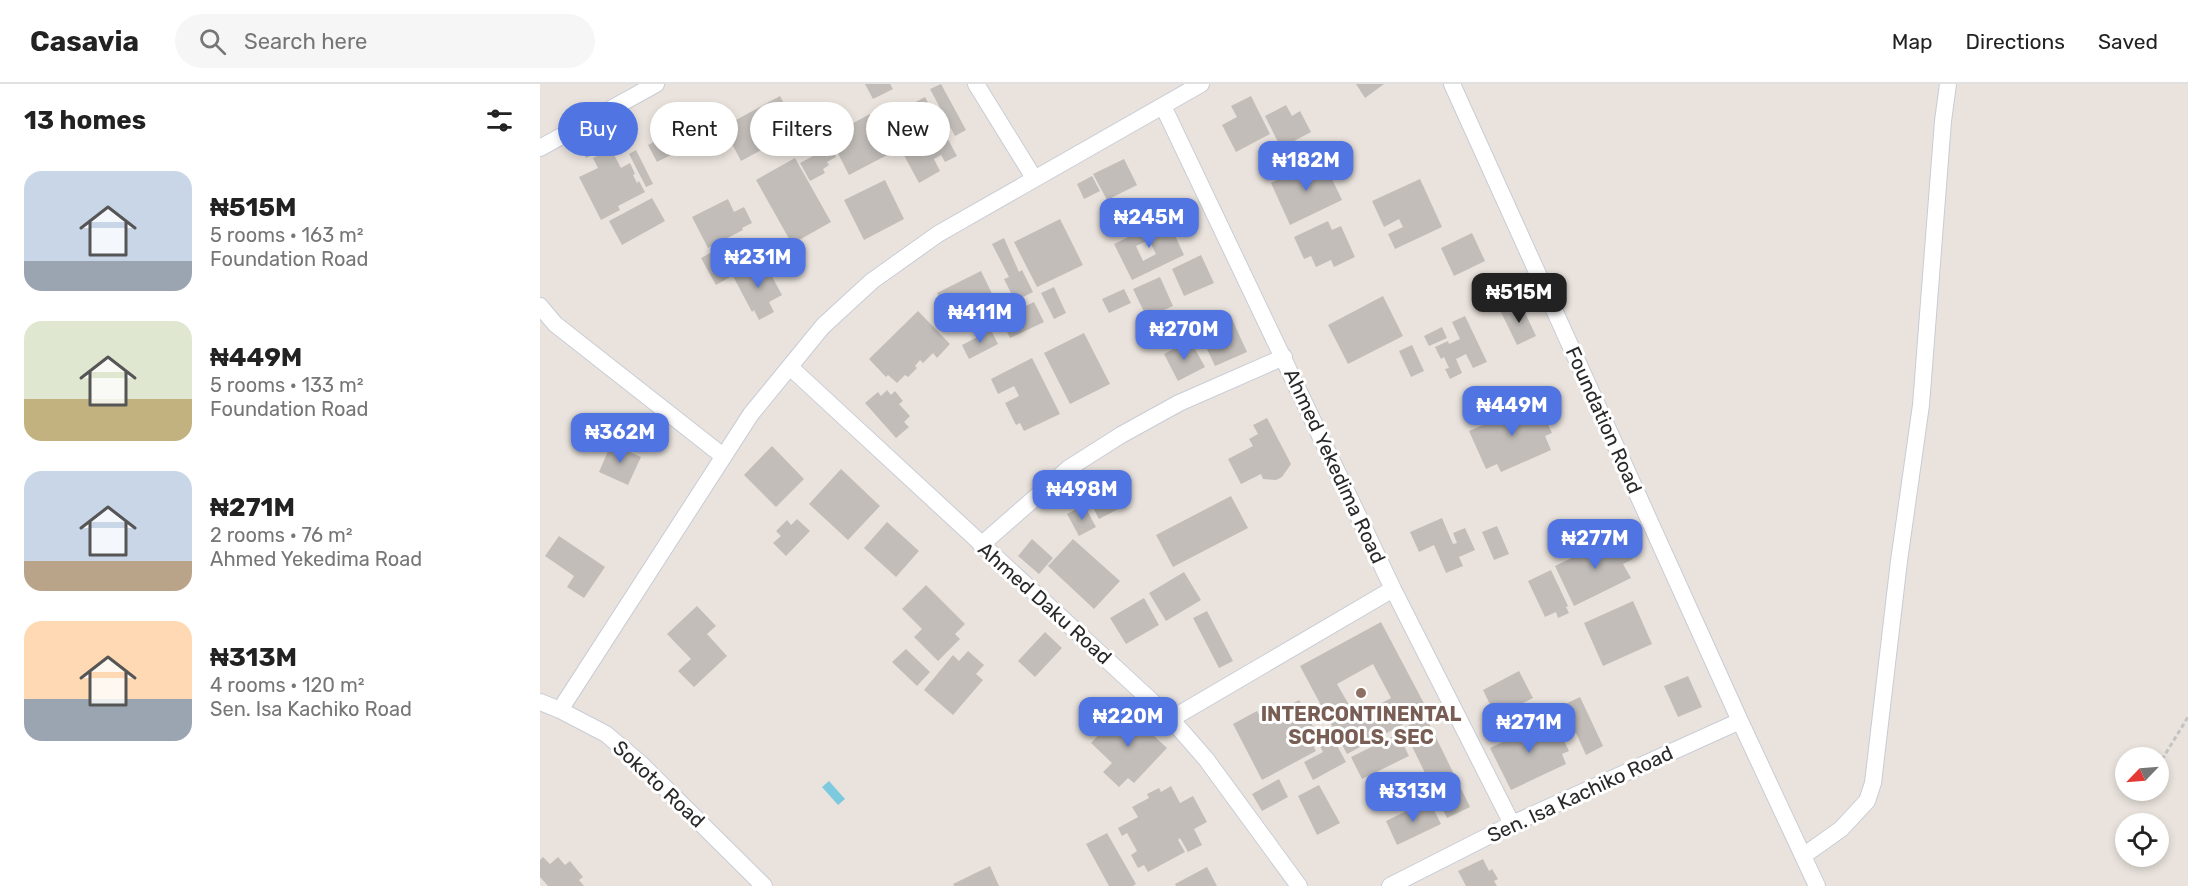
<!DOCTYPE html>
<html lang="en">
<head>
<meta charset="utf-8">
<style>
  body { margin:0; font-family:Rubik,sans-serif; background:#f6f6f6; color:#222; height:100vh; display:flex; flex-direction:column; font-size:22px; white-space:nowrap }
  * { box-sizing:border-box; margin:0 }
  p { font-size:20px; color:#767676 }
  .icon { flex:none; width:33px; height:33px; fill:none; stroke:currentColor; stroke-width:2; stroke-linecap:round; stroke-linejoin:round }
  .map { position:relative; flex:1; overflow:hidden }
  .side { display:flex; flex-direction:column; background:#fff; width:540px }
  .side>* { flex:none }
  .banner { position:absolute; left:18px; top:18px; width:570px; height:54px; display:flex; gap:12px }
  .needle { width:39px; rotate:245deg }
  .fabs { position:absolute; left:1575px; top:663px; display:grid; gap:12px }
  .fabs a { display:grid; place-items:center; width:54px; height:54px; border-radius:50%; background:#fff; box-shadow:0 3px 9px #0003; font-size:30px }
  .price { position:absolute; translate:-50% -51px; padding:0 14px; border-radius:12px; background:#5174e3; color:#fff; font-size:20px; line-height:39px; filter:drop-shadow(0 2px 3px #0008) }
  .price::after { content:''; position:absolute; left:50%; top:36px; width:18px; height:14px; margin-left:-9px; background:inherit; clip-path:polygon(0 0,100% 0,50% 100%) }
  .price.selected { background:#222; color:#fff }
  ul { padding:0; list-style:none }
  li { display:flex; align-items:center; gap:18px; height:150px; padding:0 24px }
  li span { display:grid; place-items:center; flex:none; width:168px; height:120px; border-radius:18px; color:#555 }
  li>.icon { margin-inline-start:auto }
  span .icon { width:72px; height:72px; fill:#fffc; stroke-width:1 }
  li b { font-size:26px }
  h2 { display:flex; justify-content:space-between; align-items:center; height:72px; padding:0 24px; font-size:26px }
  .pill { padding:0 21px; border-radius:27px; background:#fff; box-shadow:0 3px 9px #0003; font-size:21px; line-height:54px }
  .pill.selected { background:#5174e3; color:#fff }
  header { display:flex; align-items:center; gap:36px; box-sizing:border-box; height:84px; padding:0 30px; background:#fff; border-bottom:2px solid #e0e0e0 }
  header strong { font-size:28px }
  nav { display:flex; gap:33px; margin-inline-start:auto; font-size:21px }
  .search { width:420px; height:54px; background:#f6f6f6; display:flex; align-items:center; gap:15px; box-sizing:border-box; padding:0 21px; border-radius:33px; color:#767676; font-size:22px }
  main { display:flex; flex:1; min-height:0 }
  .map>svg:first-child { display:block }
  .water { fill:#7dcadf }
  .building { fill:#c2bdb9; fill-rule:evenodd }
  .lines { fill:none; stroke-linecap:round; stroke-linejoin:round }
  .minor-casing { stroke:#c8ccd5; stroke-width:18 }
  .path { stroke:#c3c3c3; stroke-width:3; stroke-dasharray:4.5 3; stroke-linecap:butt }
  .minor { stroke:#fff; stroke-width:16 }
  .education-dot { fill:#8d6e63; stroke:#fff; stroke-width:2 }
  .labels { text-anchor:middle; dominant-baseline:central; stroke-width:6; stroke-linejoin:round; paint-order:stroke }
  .street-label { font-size:20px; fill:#292929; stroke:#fff }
  .education-label { font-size:20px; font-weight:bold; fill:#785e54; stroke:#fff }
</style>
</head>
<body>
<header>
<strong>Casavia</strong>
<div class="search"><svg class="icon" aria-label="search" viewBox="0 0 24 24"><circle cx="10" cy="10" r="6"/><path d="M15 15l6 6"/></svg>Search here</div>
<nav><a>Map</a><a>Directions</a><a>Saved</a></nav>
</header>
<main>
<section class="side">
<h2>13 homes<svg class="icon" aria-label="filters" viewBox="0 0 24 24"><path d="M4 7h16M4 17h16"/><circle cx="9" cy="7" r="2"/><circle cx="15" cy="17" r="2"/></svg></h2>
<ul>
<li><span style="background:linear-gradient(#c9d6e8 75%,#9aa5b1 0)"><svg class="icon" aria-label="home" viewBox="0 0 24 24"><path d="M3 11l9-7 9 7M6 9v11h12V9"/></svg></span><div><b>₦515M</b><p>5 rooms · 163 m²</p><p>Foundation Road</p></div></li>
<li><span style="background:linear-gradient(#dfe7d0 65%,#c2b280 0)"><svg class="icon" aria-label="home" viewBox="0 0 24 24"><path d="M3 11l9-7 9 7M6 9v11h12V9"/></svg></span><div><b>₦449M</b><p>5 rooms · 133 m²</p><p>Foundation Road</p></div></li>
<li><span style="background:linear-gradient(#c9d6e8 75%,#b9a48a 0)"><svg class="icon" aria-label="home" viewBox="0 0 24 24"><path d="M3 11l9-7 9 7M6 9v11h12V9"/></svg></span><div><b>₦271M</b><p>2 rooms · 76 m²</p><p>Ahmed Yekedima Road</p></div></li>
<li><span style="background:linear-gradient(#ffd9b3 65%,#9aa5b1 0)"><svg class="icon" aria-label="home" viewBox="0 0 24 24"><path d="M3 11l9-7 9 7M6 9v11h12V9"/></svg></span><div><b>₦313M</b><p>4 rooms · 120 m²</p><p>Sen. Isa Kachiko Road</p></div></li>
</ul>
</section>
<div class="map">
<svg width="1648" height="802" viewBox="0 0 1648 802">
  <rect width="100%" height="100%" fill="#eae3dd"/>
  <path class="water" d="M 289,697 L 305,715 L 298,721 L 282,703 Z"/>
  <path class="building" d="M 325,0 L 350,0 L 353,5 L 333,15 Z
    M 401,0 L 426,46 L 415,52 L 390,5 Z
    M 816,0 L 844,0 L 825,14 Z
    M 240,12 L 258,46 L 201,77 L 183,43 Z
    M 711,12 L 730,50 L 696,68 L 682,41 L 697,33 L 691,22 Z
    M 385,13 L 417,72 L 405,78 L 401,71 L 394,75 L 400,87 L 379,99 L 346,38 L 359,31 L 357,28 Z
    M 746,21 L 752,32 L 760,27 L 771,48 L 741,64 L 725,32 Z
    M 330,30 L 351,69 L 309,91 L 289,52 Z
    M 153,38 L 162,55 L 117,78 L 108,61 Z
    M 84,40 L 89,50 L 80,54 L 75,45 Z
    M 69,50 L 74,60 L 46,74 L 41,64 Z
    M 287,55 L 296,73 L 287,78 L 289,81 L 283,85 L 285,89 L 270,97 L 260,79 L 275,71 L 271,64 Z
    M 71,65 L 81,84 L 90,79 L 95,90 L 93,91 L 97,99 L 99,97 L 105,108 L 78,122 L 80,126 L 61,136 L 39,93 L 58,84 L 53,74 Z
    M 96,66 L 113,100 L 106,103 L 89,70 Z
    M 255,74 L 291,138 L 252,160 L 216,96 Z
    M 782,74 L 802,116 L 750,141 L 731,99 Z
    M 584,75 L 597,101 L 567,116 L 553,90 Z
    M 552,92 L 560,107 L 544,115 L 537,100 Z
    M 880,95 L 902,143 L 855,165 L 848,150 L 863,143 L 859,135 L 844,143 L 832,117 Z
    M 345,96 L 364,135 L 324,156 L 304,116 Z
    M 112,114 L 125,137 L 82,161 L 69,137 Z
    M 188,115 L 194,128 L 204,123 L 212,139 L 202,144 L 203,146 L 168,164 L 152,133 Z
    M 627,134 L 644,171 L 592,196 L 574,160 ZM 609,156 L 616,170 L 603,177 L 596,162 Z
    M 520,135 L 543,181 L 497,203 L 474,158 Z
    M 788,137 L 792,146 L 801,142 L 815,173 L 794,183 L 791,176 L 776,183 L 771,172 L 764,175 L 754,153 Z
    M 932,149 L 945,177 L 914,192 L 901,164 Z
    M 464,154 L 479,188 L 482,186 L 493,208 L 475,217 L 464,195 L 469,193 L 452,160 Z
    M 191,161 L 203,183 L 191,190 L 178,167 Z
    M 174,167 L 190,193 L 176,201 L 161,174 Z
    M 661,171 L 674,199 L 644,212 L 632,185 Z
    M 223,176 L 242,211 L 229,218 L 234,228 L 219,236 L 214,226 L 212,228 L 193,192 Z
    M 441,187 L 458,222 L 414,244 L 397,209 Z
    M 620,193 L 633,222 L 607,234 L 593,205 Z
    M 514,203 L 526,229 L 514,235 L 501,209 Z
    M 584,205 L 591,219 L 569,229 L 562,215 Z
    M 843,212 L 863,252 L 808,280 L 788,241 Z
    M 494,218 L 504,238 L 470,254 L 460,234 Z
    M 980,218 L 996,252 L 977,261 L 961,228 Z
    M 378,227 L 410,260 L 397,274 L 393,269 L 383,279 L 380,276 L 375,282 L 377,284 L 368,293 L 365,291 L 357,299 L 348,291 L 346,293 L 329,275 Z
    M 925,232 L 947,278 L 933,284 L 926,270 L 916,275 L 922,289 L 910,295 L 905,285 L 909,284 L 904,273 L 901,275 L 895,263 L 908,257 L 909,260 L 920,255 L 912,238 Z
    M 692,235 L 707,268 L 675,282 L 660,250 Z
    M 619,237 L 629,256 L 620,261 L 610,241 Z
    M 902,243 L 907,254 L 889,262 L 884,252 Z
    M 451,246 L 458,260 L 429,275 L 422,261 Z
    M 544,249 L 570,300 L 530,320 L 504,269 Z
    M 650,256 L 665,283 L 638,297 L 624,270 Z
    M 872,261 L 884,287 L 871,293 L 859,267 Z
    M 492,274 L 520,330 L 484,347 L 480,339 L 476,341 L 465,319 L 479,312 L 474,302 L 458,310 L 451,295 Z
    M 347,306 L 351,311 L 355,307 L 363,317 L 359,320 L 370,332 L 364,338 L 369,343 L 356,354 L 325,319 L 338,308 L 341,312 Z
    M 979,312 L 984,323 L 991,320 L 997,333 L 1003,330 L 1012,349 L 1005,352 L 1011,366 L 961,388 L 957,380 L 946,385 L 929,347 L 966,331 L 962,320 Z
    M 727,334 L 751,380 L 742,393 L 736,396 L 723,395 L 721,390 L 701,400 L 688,375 L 713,362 L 709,355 L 718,350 L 713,341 Z
    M 71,360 L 101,373 L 88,401 L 59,388 Z
    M 232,362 L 264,395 L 236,423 L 204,391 Z
    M 301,385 L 340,422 L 308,456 L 269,420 Z
    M 578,405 L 586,421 L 559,435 L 551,420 Z
    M 691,412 L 708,444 L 633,483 L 616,451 Z
    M 544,421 L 556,443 L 539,452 L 527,430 Z
    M 902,434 L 913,460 L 917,459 L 913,449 L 925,444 L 935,466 L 919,473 L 923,482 L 906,489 L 894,461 L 879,468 L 870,448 Z
    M 257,435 L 270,447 L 246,472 L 233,459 L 241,452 L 236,447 L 247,436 L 251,441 Z
    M 347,438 L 379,467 L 356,493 L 324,464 Z
    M 957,442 L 969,470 L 954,476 L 942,448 Z
    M 19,452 L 65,483 L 44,514 L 27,503 L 34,492 L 5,472 Z
    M 1082,453 L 1093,475 L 1083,480 L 1091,494 L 1034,522 L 1015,482 L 1071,455 L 1073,458 Z
    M 492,455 L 513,474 L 499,490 L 478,472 Z
    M 533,455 L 580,497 L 554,525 L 508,482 Z
    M 1011,486 L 1028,522 L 1026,523 L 1029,529 L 1018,534 L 1016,528 L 1005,533 L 988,497 Z
    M 644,488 L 661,516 L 626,537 L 609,509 Z
    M 386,501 L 425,540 L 415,550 L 420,555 L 398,577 L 374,553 L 382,545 L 362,525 Z
    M 604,514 L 619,541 L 586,560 L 570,534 Z
    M 1093,517 L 1112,560 L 1063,582 L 1044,539 Z
    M 157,522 L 176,542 L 167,550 L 187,572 L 154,603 L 138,587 L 151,575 L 127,550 Z
    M 667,527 L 693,577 L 679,584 L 653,534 Z
    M 841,538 L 888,627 L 807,670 L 760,582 ZM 833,580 L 851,614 L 816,633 L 797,600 Z
    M 505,548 L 522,564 L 495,593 L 478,577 Z
    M 366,565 L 390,588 L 377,602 L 352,578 Z
    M 428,567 L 444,581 L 436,590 L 443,596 L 413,631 L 384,606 L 413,571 L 419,577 Z
    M 979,587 L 993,614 L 956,633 L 943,606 Z
    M 1148,592 L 1162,623 L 1138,633 L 1124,602 Z
    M 1040,613 L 1063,662 L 1046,671 L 1036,649 L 1029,652 L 1019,630 L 1025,627 L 1023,621 Z
    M 759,616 L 778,652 L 770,656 L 776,667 L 722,696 L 693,640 L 717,627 L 722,636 Z
    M 584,624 L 627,664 L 594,699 L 588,694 L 579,703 L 563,688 L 572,679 L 551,659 Z
    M 886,633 L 930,723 L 907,734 L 863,644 Z
    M 1006,637 L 1014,654 L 1021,651 L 1029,667 L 1022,670 L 1026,680 L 971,706 L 950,664 L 967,656 L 963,649 L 980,640 L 984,648 Z
    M 858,650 L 869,672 L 822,695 L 811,673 Z
    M 793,654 L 806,678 L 773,696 L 764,678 L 783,668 L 779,661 Z
    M 739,695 L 748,713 L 722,727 L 712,710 Z
    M 779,701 L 800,739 L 777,751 L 758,712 Z
    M 631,702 L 640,719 L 653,712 L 667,738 L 654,745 L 662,761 L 648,768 L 640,754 L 638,756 L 645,768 L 608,788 L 604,781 L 598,784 L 591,771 L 597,767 L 587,749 L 582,752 L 578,744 L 598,733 L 592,723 L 609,714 L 607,710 L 619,704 L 621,708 Z
    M 889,716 L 901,740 L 857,761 L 846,737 Z
    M 567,749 L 596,800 L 593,802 L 569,802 L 546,760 Z
    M 3,773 L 10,780 L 18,773 L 25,781 L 30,777 L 43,793 L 39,796 L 44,802 L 8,802 L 0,793 L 0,776 Z
    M 943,775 L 949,787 L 952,785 L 958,795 L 954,797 L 957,802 L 926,802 L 918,787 Z
    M 450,782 L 459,802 L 414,802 L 413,800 Z
    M 667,783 L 677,802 L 636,802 L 635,800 Z"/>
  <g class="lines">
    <defs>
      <path id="minor" d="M 436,0 L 494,94
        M 912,0 L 1200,637 L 1277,802
        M 623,22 L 853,505 L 972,740
        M 0,64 L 116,0
        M 0,222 L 15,240 L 183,372
        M 250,283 L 631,635 L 666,675 L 759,802
        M 441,461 L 529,384 L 581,351 L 639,319 L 744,273
        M 0,618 L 20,626 L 66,650 L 99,678 L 224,802
        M 20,626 L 211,330 L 283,242 L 332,197 L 398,150 L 661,0
        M 631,635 L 853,505
        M 1263,772 L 1301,745 L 1327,717 L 1333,699 L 1359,477 L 1381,321 L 1403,37 L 1408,0
        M 850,802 L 972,740 L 1200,637"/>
    </defs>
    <use href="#minor" class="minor-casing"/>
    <path class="path" d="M 1618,682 L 1648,633"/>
    <use href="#minor" class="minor"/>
  </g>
  <circle class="education-dot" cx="821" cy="609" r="6"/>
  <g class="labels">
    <g class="street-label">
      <text transform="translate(1064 336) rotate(66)">Foundation Road</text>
      <text transform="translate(795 382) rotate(65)">Ahmed Yekedima Road</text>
      <text transform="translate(505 519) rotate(42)">Ahmed Daku Road</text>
      <text transform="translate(119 700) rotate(43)">Sokoto Road</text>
      <text transform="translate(1040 710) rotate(-25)">Sen. Isa Kachiko Road</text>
    </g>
    <g class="education-label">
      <text x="821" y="630">INTERCONTINENTAL<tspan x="821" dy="23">SCHOOLS, SEC</tspan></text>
    </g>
  </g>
</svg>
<div class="fabs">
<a><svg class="needle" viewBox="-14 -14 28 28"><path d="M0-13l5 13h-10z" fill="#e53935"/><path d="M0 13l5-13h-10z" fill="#767676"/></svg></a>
<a><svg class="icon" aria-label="locate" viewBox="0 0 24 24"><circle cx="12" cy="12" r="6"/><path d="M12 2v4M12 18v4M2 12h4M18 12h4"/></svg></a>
</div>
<b class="price" style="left:766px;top:108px">₦182M</b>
<b class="price" style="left:609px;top:165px">₦245M</b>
<b class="price" style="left:218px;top:205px">₦231M</b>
<b class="price selected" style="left:979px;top:240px">₦515M</b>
<b class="price" style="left:440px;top:260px">₦411M</b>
<b class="price" style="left:644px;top:277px">₦270M</b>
<b class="price" style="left:972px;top:353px">₦449M</b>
<b class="price" style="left:80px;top:380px">₦362M</b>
<b class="price" style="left:542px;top:437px">₦498M</b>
<b class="price" style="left:1055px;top:486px">₦277M</b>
<b class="price" style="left:588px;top:664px">₦220M</b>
<b class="price" style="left:989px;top:670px">₦271M</b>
<b class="price" style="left:873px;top:739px">₦313M</b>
<div class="banner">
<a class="pill selected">Buy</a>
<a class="pill">Rent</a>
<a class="pill">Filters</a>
<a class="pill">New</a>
</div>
</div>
</main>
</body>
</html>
